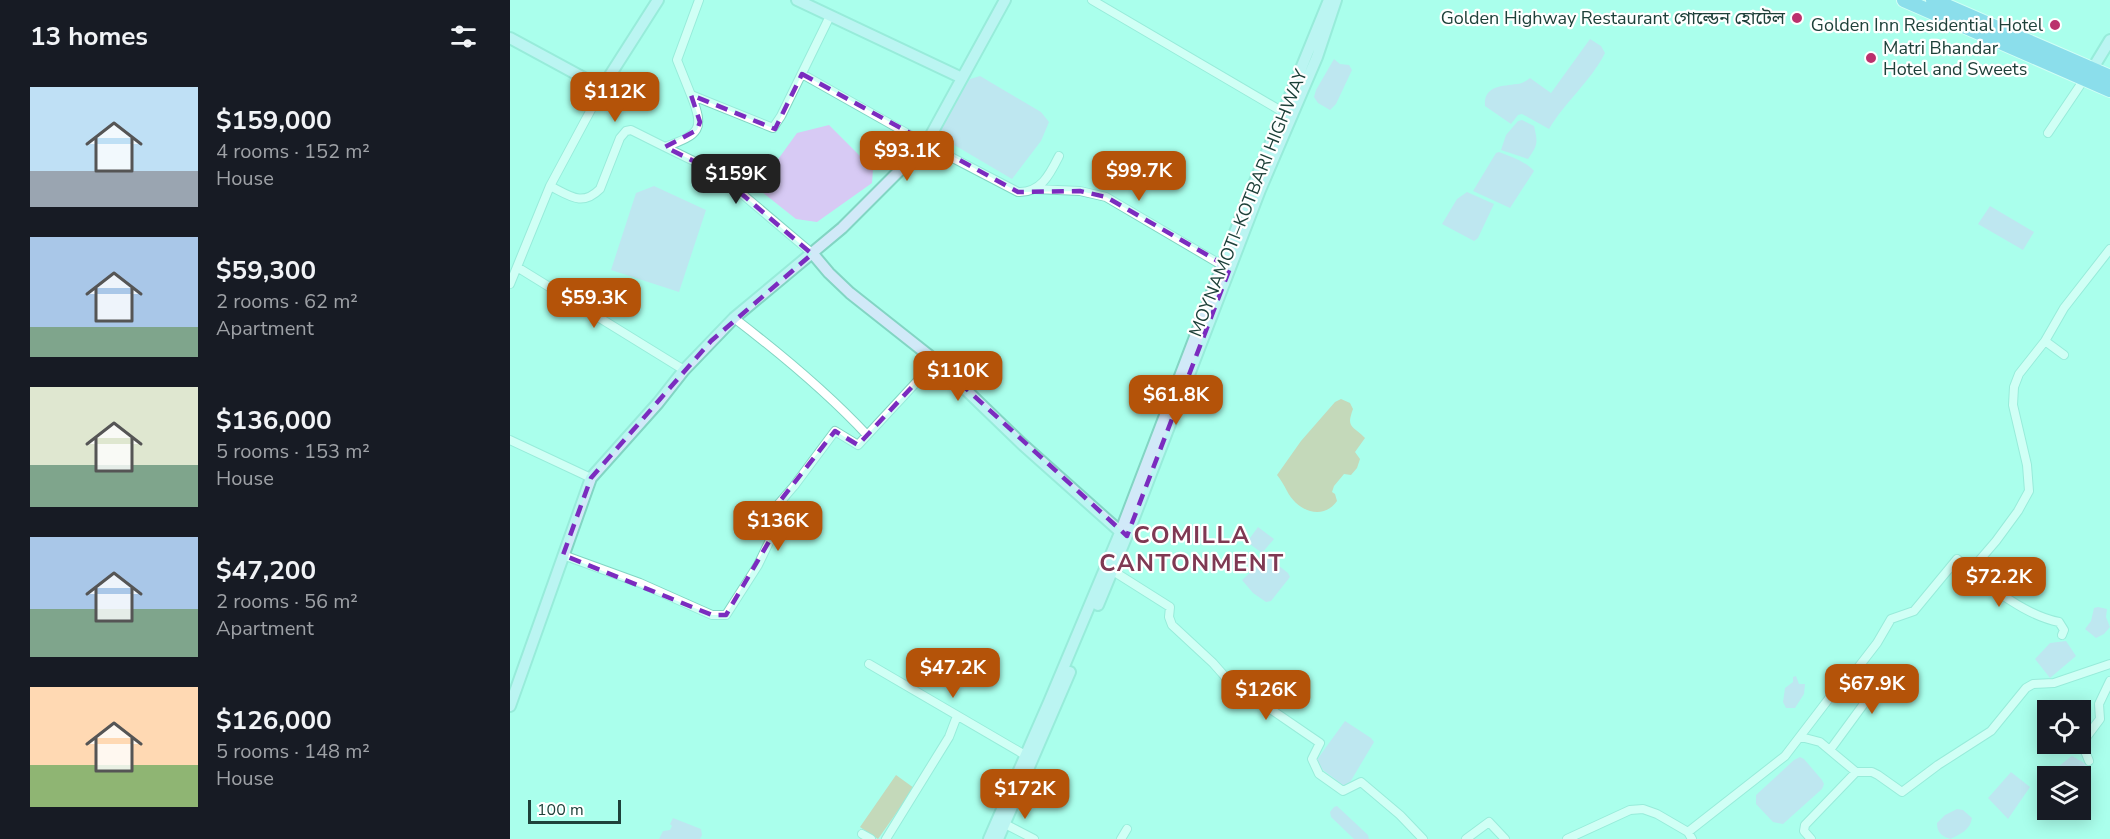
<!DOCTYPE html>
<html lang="en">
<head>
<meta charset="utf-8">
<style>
  body { margin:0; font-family:"Nunito Sans","Noto Sans Bengali",sans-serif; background:#20242c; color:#f1f3f6; height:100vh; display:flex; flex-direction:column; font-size:22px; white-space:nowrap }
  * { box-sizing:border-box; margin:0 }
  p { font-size:20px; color:#9ea1a6 }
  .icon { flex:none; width:33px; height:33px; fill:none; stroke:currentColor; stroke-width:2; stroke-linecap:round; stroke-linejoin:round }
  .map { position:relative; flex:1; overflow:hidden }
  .details { display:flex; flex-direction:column; background:#171b24; width:510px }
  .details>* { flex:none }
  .buttons { position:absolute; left:1527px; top:700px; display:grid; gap:12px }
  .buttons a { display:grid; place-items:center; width:54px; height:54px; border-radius:0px; background:#171b24; box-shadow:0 3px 15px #0003; font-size:30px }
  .scale { position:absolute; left:18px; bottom:15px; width:93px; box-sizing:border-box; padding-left:6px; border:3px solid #1e413a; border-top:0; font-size:16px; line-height:21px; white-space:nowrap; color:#1e413a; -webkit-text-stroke:4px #fff; paint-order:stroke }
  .price { position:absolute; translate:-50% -51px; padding:0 14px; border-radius:12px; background:#b45309; color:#fff; font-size:20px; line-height:39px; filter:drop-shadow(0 2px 3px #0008) }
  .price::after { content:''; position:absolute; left:50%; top:36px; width:18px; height:14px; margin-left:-9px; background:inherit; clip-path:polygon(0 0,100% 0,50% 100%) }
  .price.current { background:#222; color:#fff }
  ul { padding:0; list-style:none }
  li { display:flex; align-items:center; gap:18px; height:150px; padding:0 30px }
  li span { display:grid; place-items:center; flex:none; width:168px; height:120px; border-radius:0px; color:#555 }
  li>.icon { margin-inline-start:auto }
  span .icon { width:72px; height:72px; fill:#fffc; stroke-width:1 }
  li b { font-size:26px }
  h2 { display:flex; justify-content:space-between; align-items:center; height:72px; padding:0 30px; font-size:26px }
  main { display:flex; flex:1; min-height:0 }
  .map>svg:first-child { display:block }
  .green { fill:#e4aa7d }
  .water { fill:#d7caf4 }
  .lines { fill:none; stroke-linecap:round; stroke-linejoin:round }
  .street-casing { stroke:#82d5c3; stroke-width:10 }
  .secondary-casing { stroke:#82d5c3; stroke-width:14 }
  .highway-casing { stroke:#fff; stroke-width:16 }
  .street { stroke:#fff; stroke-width:8 }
  .secondary { stroke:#d1e9f8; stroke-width:10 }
  .highway { stroke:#67b6e9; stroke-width:14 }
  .marked { fill:none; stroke:#7b2cbf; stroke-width:4.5; stroke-dasharray:12 8; stroke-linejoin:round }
  .poi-dot { fill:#bb316d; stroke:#fff; stroke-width:2 }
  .labels { text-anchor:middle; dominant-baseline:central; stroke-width:4.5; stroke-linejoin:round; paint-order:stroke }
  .poi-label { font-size:18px; fill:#1e413a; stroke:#fff; text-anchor:end }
  .street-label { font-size:18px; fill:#1e413a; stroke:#fff }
  .district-label { font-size:24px; font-weight:bold; letter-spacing:1.5px; fill:#7f3953; stroke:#fff }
</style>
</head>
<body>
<main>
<section class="details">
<h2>13 homes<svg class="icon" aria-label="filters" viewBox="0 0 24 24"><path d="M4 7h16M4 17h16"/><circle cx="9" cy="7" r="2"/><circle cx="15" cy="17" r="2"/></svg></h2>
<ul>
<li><span style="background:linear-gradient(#bfe0f5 70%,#9aa5b1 0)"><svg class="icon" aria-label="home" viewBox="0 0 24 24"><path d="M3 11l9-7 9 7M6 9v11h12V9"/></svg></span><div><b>$159,000</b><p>4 rooms · 152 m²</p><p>House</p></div></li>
<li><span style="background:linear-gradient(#a9c7e8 75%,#7fa58c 0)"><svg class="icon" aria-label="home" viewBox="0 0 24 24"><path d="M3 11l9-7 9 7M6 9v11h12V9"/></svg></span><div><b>$59,300</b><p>2 rooms · 62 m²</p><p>Apartment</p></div></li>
<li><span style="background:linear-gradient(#dfe7d0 65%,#7fa58c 0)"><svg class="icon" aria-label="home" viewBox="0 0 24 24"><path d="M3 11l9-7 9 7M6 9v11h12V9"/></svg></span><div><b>$136,000</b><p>5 rooms · 153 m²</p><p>House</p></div></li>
<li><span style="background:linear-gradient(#a9c7e8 60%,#7fa58c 0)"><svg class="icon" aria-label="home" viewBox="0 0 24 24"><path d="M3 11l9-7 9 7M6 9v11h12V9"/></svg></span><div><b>$47,200</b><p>2 rooms · 56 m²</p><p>Apartment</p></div></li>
<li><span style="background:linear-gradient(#ffd9b3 65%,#8fb573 0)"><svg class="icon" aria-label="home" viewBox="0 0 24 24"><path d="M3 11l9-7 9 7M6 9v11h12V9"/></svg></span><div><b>$126,000</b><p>5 rooms · 148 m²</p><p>House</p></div></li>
</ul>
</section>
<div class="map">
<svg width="1600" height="839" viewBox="0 0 1600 839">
  <rect width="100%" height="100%" fill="#aaffec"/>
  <path class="green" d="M 831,399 L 840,403 L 843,409 C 836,428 842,425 855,438 L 845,452 L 850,459 L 847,468 L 841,475 L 834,474 L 824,486 L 822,492 L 825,494 L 827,501 C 813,521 787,511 777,491 C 774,485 771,480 767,475 L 791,441 L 825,402 Z
    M 386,775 L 404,788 L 368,839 L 350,827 Z"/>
  <path class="water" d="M 1080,39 L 1091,46 L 1095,53 C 1081,81 1055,102 1039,129 L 1012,114 L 1008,115 L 1001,124 L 975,106 C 973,86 992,86 1007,84 C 1012,84 1016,81 1020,78 L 1041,93 Z
    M 824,59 L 830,64 L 839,65 L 842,70 L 826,104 L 820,110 L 808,103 L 804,97 L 806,90 Z
    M 470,76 L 531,112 L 539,122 L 531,141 L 502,179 L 429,136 L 436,116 L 460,79 Z
    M 1012,120 L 1024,126 C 1028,143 1028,145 1018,159 L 991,150 L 996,135 L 1008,121 Z
    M 319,125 L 363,169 L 362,183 L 307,222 L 286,219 L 252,192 L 251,183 L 287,133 Z
    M 989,152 C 1002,157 1015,161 1024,171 L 1000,208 L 963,191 L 986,153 Z
    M 144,186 L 196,210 L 169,292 L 101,270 L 126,193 Z
    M 957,192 L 984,204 L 968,238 L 964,241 L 932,224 L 947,199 Z
    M 1480,206 L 1524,232 L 1513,250 L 1468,224 Z
    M 748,527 L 764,539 L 752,553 L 737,542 Z
    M 756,558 L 759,558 L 778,573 L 780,577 L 761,601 L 756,602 L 743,593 L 732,580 Z
    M 1588,607 L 1597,609 L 1596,617 L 1600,627 L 1594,634 L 1586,638 L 1575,629 L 1581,621 L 1584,608 Z
    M 1556,641 L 1566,656 L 1540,678 L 1525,659 L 1540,643 Z
    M 1286,676 L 1289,684 L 1295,684 L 1294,694 L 1285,708 L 1276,708 L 1273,702 L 1275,688 L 1283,682 L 1283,677 Z
    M 835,721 L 861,738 L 864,742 L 839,784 L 834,786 L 809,767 L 806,761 Z
    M 1562,756 L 1576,764 L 1570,777 L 1543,777 C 1546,767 1554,762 1562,756 Z
    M 1290,757 L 1294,759 L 1312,780 L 1314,784 L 1312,789 L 1273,824 L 1263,822 L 1246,804 L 1246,795 L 1284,760 Z
    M 1501,772 L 1520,787 L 1498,819 L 1478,798 Z
    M 827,806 L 858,835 L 859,839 L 844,839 L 821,817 L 820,812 L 824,807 Z
    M 1447,809 L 1453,810 L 1462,818 C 1460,830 1451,834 1440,839 C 1431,836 1427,832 1427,823 L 1435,815 Z
    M 163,818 L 191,829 L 192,835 L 190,839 L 149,839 L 153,831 L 160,830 L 162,826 L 160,824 Z"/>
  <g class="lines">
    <defs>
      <path id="street" d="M 189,0 L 167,60 L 181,95 L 263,128 L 271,116 L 320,16
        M 582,0 L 773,112
        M 292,74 L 416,144 L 508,192 C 531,193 540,174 549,156
        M 1538,133 L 1575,78
        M 155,147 L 206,172 L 303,254
        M 40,186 C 60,196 72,207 90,189 L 110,138 L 116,131 L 121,130 L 155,147 C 190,134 195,130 181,95
        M 525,189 L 570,191 L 596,197 L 715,267
        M 7,267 L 174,370
        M 0,284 L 40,186 L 91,91 L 92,84
        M 224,318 C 271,354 316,391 357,435
        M 1535,341 L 1554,355
        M 0,440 L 81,478
        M 53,555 L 130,583 L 202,615 L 216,615 L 248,565 L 261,538 L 259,515 L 284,486 L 325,431 L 348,445 L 426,361
        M 1461,570 L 1464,576 C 1490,593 1518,616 1549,622 L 1554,630 L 1552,635
        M 603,571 L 660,607 L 659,617 L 662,625 L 703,663 L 718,680 L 810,743 L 802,759 L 809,774 L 833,791 L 851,782 L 890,815 L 913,839
        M 359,664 L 515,755
        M 1291,737 L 1310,742 L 1346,772 L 1362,772 L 1368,775 L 1392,792 L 1428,765 L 1481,731 L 1516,688 L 1523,684 L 1544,683 L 1600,664
        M 1320,750 L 1353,705 C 1356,692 1348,687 1340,678
        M 1579,761 L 1575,751 L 1575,739 L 1590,719 L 1589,704 L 1600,681
        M 495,824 L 524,839
        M 1178,832 L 1275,756 L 1327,688 L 1340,678 L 1367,643 L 1381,619 L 1404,611 L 1447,559 L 1461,570 L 1486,541 L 1508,511 L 1519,491 L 1517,465 L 1503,405 L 1504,387 L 1509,374 L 1535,341 L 1554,308 L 1600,249
        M 352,834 L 361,839
        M 376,839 L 439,737 L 447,716
        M 611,839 L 617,829
        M 956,839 L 979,822 L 995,839
        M 1057,839 L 1120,810 L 1133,809 L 1147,814 L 1178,832 L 1182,839
        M 1301,839 L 1294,831 L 1295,825 L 1346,772"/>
      <path id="secondary" d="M 287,0 L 452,78
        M 0,38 L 83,83 L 92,84 L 97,80 L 148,0
        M 1583,68 L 1600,40
        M 303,254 L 319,273 L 340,293 L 426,361 L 512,444 L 614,535
        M 588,605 L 622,523 L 750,190 L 807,57 L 826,0
        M 0,706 L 81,478 L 148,403 L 174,370 L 224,318 L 332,228 L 416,144 L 495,0
        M 479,839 L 539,702 L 610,533 L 737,201 L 819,0
        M 488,839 L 560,672"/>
      <path id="highway" d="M 1394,0 L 1600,90
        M 1423,0 L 1600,77"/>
    </defs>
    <use href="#street" class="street-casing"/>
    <use href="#secondary" class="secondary-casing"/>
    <use href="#highway" class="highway-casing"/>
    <use href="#street" class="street"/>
    <use href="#secondary" class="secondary"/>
    <use href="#highway" class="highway"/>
  </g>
  <path d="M0 0H1600V839H0ZM 292,74 L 508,192 L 570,191 L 596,197 L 720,268 L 617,536 L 426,361 L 348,445 L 325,431 L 259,515 L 261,538 L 216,615 L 202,615 L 53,555 L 81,478 L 201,341 L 302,254 L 206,172 L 155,147 L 187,130 L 190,122 L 181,95 L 265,129 Z" fill="#aaffec" fill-opacity=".55" fill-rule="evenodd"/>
  <path class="marked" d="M 292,74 L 508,192 L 570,191 L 596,197 L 720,268 L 617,536 L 426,361 L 348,445 L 325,431 L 259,515 L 261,538 L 216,615 L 202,615 L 53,555 L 81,478 L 201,341 L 302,254 L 206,172 L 155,147 L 187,130 L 190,122 L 181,95 L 265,129 Z"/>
  <g class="poi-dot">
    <circle cx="1287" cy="18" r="6"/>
    <circle cx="1545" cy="25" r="6"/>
    <circle cx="1361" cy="58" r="6"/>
  </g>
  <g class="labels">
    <g class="poi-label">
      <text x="1275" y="18">Golden Highway Restaurant গোল্ডেন হোটেল</text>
      <text x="1533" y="25">Golden Inn Residential Hotel</text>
      <text x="1373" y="48" text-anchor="start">Matri Bhandar<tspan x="1373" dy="21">Hotel and Sweets</tspan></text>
    </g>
    <g class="street-label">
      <text transform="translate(738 203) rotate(-68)">MOYNAMOTI–KOTBARI HIGHWAY</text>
    </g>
    <g class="district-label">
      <text x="682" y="535">COMILLA<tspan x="682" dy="28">CANTONMENT</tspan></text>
    </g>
  </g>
</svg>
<div class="buttons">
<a><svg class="icon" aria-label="locate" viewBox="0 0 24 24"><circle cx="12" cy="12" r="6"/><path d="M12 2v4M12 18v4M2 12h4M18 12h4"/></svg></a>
<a><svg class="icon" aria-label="layers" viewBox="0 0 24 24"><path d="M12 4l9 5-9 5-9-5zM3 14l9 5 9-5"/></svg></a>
</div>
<div class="scale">100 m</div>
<b class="price" style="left:105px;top:123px">$112K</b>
<b class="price" style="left:397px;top:182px">$93.1K</b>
<b class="price" style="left:629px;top:202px">$99.7K</b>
<b class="price current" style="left:226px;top:205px">$159K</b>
<b class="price" style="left:84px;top:329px">$59.3K</b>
<b class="price" style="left:448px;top:402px">$110K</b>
<b class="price" style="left:666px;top:426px">$61.8K</b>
<b class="price" style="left:268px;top:552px">$136K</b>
<b class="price" style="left:1489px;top:608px">$72.2K</b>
<b class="price" style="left:443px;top:699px">$47.2K</b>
<b class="price" style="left:1362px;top:715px">$67.9K</b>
<b class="price" style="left:756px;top:721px">$126K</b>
<b class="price" style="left:515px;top:820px">$172K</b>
</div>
</main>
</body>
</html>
